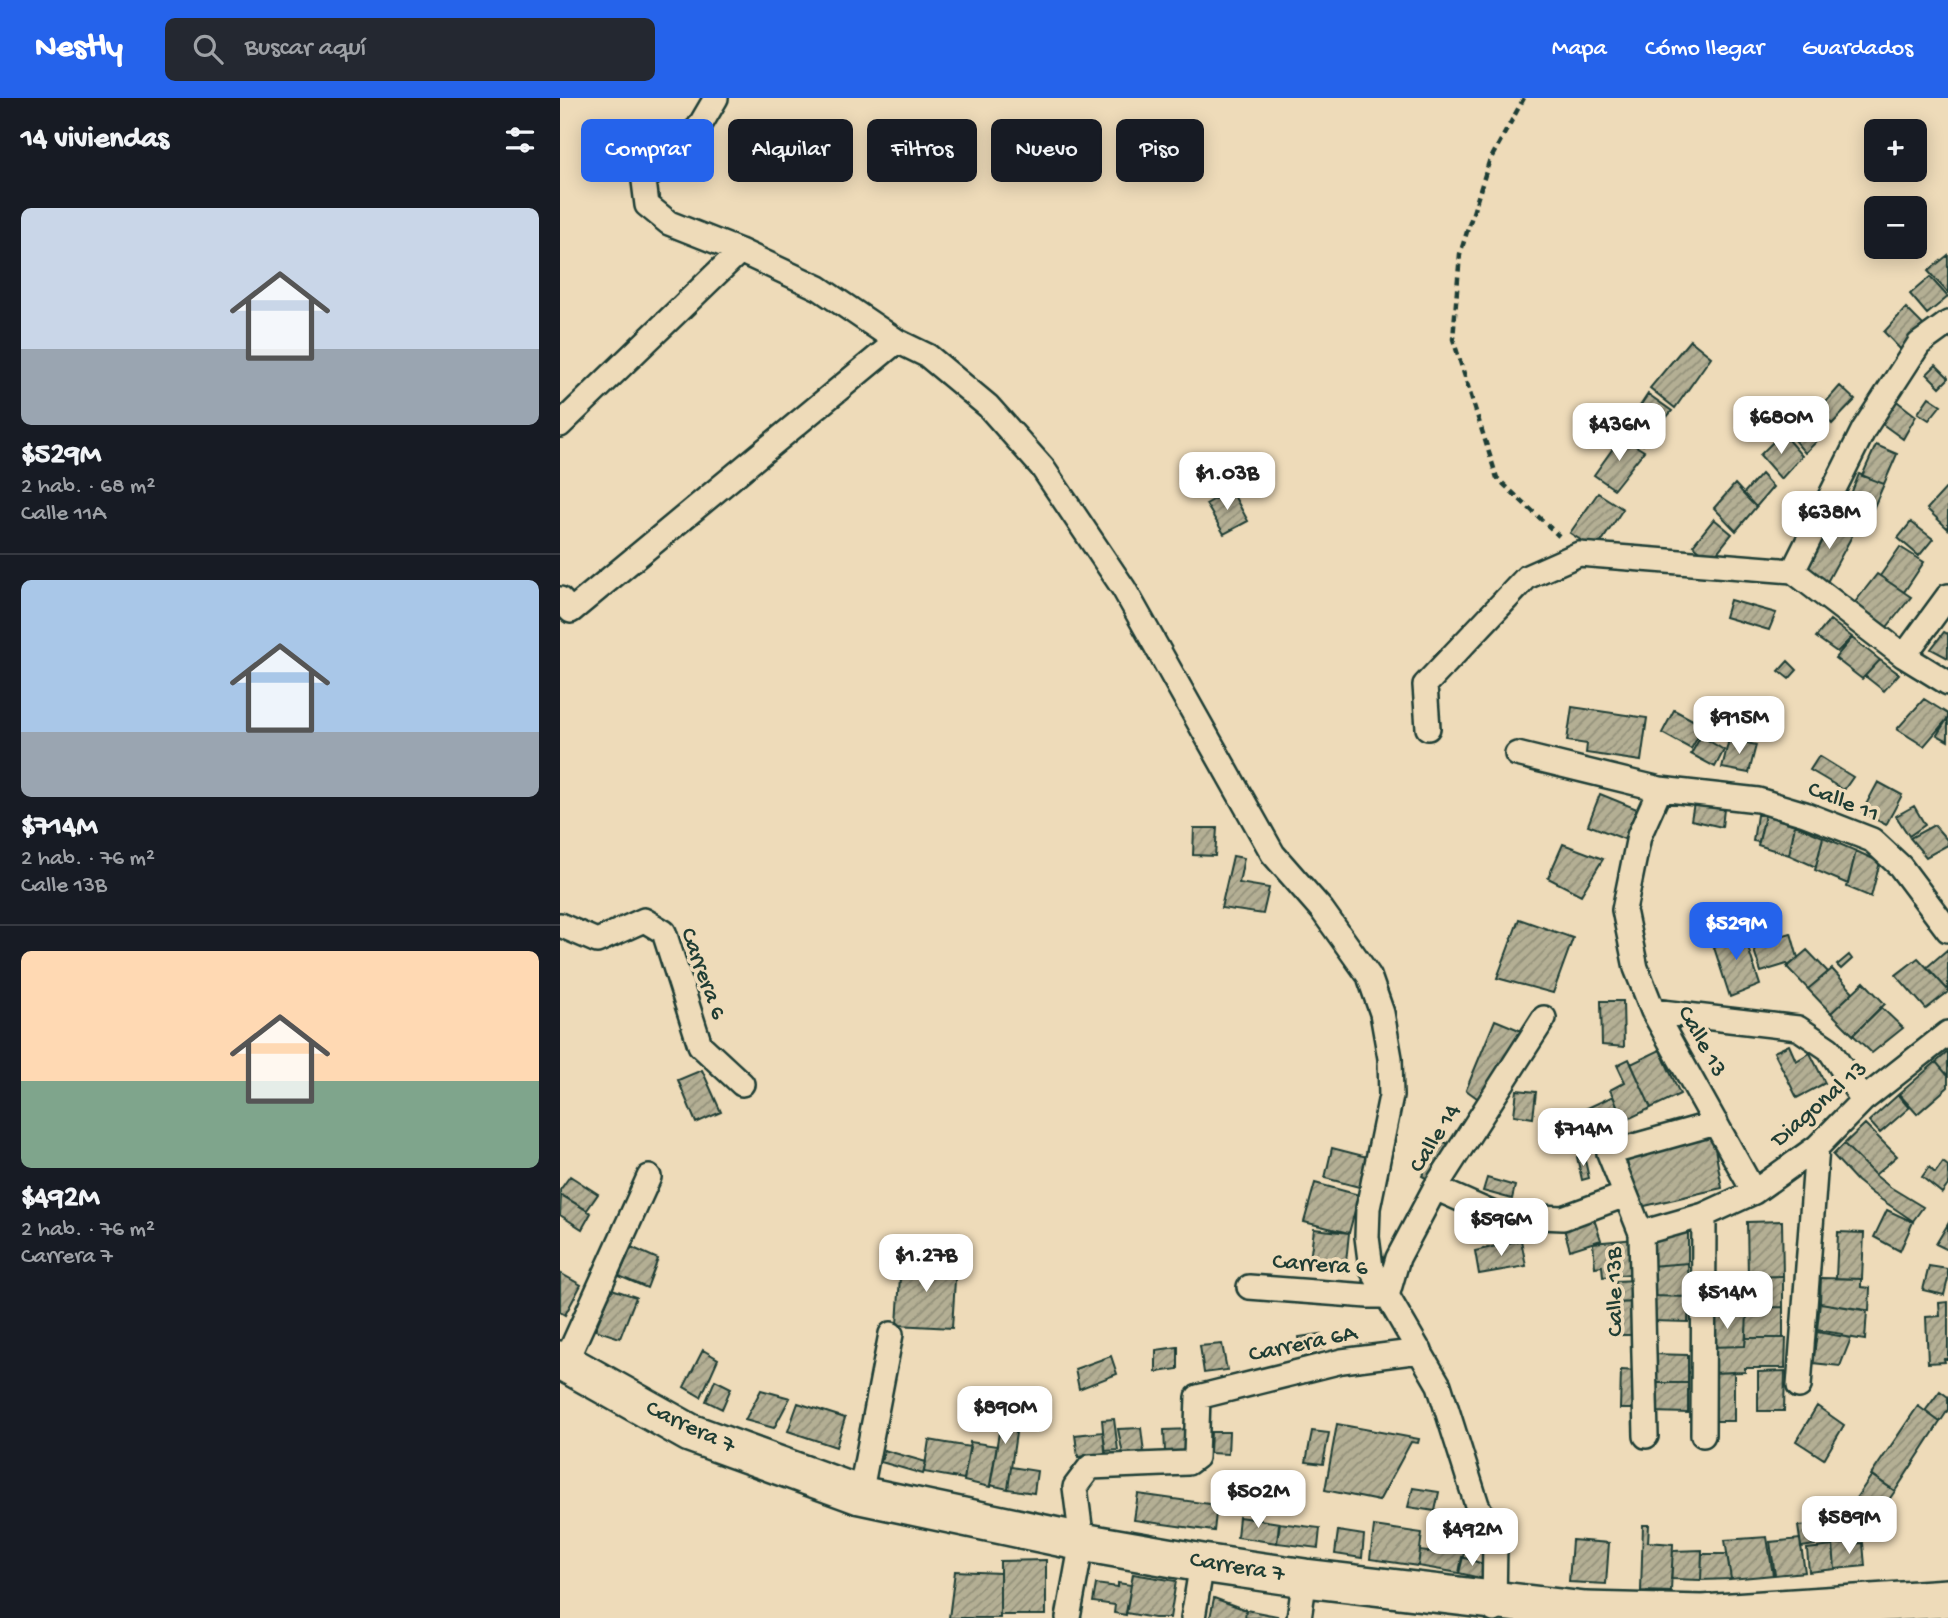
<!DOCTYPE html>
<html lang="es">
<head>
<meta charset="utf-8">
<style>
  body { margin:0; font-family:"Gochi Hand",sans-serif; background:#242831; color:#f1f3f6; height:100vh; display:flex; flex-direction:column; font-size:26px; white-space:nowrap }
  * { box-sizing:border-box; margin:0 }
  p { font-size:23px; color:#9ea1a6 }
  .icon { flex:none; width:38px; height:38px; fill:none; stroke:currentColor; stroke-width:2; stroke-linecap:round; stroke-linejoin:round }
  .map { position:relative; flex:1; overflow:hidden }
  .panel { display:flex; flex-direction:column; background:#171b24; width:560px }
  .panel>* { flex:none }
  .hud { position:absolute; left:21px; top:21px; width:665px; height:63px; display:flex; gap:14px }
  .fabs { position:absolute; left:1304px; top:21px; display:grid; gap:14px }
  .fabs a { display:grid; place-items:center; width:63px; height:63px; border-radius:10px; background:#171b24; box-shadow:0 4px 18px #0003; font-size:35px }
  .price { position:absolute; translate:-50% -60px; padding:0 16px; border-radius:14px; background:#fff; color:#222; font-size:23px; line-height:46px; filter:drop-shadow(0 2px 4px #0008) }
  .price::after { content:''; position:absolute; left:50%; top:42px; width:21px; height:16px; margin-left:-10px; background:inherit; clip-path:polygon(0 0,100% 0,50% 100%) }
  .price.on { background:#2563eb; color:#fff }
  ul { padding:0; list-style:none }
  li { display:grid; align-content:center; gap:14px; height:371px; padding:0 21px }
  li+li { border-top:2px solid #363941 }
  li span { display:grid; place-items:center; height:217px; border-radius:10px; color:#555 }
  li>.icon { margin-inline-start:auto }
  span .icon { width:126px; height:126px; fill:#fffc; stroke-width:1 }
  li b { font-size:30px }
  h2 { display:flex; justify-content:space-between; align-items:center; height:84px; padding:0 21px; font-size:30px }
  .tag { padding:0 24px; border-radius:10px; background:#171b24; box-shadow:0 4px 18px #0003; font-size:24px; line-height:63px }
  .tag.on { background:#2563eb; color:#fff }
  header { display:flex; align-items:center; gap:42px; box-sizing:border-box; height:98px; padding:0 35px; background:#2563eb; color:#fff }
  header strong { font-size:33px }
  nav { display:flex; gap:38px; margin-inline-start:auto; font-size:24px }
  .search { width:490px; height:63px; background:#242831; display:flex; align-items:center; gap:18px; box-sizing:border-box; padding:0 24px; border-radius:10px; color:#9ea1a6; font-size:26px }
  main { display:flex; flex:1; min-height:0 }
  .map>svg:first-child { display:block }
  .building { fill:url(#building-hatch); stroke:#1f3d34; stroke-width:2 }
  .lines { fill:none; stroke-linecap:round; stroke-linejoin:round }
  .minor-casing { stroke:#1f3d34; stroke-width:28 }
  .primary-casing { stroke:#1f3d34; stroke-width:42 }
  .path { stroke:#1f3d34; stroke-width:4.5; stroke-dasharray:7 5; stroke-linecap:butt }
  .minor { stroke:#eedbb9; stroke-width:23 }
  .primary { stroke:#eedbb9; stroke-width:37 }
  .labels { text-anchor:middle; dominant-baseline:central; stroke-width:7; stroke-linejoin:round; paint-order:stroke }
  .street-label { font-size:24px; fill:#1f3d34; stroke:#eedbb9 }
</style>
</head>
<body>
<header>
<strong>Nestly</strong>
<div class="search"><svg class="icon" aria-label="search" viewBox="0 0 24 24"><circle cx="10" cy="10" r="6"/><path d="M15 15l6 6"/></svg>Buscar aquí</div>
<nav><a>Mapa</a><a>Cómo llegar</a><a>Guardados</a></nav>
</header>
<main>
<section class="panel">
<h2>14 viviendas<svg class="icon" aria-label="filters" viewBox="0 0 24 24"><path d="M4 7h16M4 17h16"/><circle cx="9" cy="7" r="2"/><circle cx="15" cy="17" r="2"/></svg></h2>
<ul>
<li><span style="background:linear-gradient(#c9d6e8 65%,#9aa5b1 0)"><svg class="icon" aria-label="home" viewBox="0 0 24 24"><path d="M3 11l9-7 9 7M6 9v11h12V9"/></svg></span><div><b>$529M</b><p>2 hab. · 68 m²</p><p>Calle 11A</p></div></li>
<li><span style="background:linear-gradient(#a9c7e8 70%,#9aa5b1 0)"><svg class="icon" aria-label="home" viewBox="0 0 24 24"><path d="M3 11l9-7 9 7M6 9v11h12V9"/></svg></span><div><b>$714M</b><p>2 hab. · 76 m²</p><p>Calle 13B</p></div></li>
<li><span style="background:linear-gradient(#ffd9b3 60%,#7fa58c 0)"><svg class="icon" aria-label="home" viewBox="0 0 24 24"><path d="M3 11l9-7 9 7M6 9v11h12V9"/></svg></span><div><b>$492M</b><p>2 hab. · 76 m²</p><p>Carrera 7</p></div></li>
</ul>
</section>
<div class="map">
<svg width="1388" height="1520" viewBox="0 0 1388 1520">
  <defs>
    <pattern id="building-hatch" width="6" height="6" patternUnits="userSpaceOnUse" patternTransform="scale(1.75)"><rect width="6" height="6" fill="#b4af94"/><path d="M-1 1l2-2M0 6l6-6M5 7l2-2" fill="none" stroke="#92907a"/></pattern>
  </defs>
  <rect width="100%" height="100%" fill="#eedbb9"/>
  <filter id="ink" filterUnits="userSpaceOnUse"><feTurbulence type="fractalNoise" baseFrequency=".0143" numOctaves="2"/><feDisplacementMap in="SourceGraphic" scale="14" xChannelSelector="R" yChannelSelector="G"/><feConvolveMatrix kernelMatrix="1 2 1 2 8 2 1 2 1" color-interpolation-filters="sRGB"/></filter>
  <g filter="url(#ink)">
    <path class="building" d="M 1388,157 L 1388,195 L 1368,173 Z
      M 1370,179 L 1388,199 L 1367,216 L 1350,196 Z
      M 1346,210 L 1365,229 L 1342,253 L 1324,234 Z
      M 1130,242 L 1151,259 L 1115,310 L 1090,290 Z
      M 1376,267 L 1388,279 L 1388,281 L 1380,289 L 1367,276 Z
      M 1280,288 L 1295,302 L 1272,326 L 1258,313 Z
      M 1088,296 L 1112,313 L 1083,347 L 1063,334 Z
      M 1369,299 L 1381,307 L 1369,322 L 1358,315 Z
      M 1334,301 L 1356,318 L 1343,341 L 1321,325 Z
      M 1251,323 L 1264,336 L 1245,355 L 1234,342 Z
      M 1222,335 L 1242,358 L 1221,381 L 1200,357 Z
      M 1061,339 L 1084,353 L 1054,391 L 1034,377 Z
      M 1316,347 L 1337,356 L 1324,386 L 1302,378 Z
      M 1201,376 L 1213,389 L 1196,409 L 1183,396 Z
      M 1299,376 L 1324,386 L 1306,427 L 1280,410 L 1285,411 Z
      M 1175,386 L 1196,409 L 1176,433 L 1154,410 Z
      M 1388,388 L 1388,431 L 1367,411 Z
      M 671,392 L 688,423 L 664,436 L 646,406 Z
      M 1038,395 L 1063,411 L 1036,452 L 1010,435 Z
      M 1154,421 L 1172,436 L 1151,462 L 1133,447 Z
      M 1272,421 L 1292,438 L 1266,486 L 1245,468 Z
      M 1351,424 L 1373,441 L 1359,458 L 1338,440 Z
      M 1340,449 L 1364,464 L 1344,494 L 1320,478 Z
      M 1317,476 L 1351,499 L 1323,534 L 1292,508 Z
      M 1170,502 L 1216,515 L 1209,532 L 1165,519 Z
      M 1270,522 L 1292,539 L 1277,554 L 1256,539 Z
      M 1384,534 L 1388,536 L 1388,560 L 1371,551 Z
      M 1292,540 L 1320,562 L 1302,581 L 1275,560 Z
      M 1320,562 L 1339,576 L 1324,593 L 1305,578 Z
      M 1228,563 L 1237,572 L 1229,581 L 1219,573 Z
      M 1364,601 L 1388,616 L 1388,620 L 1364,648 L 1337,631 Z
      M 1012,609 L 1087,620 L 1081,663 L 1026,655 L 1027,646 L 1007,643 Z
      M 1114,612 L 1144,628 L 1131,651 L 1102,635 Z
      M 1388,620 L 1388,643 L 1377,637 Z
      M 1141,638 L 1164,652 L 1155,669 L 1131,656 Z
      M 1169,641 L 1196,647 L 1189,675 L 1162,670 Z
      M 1259,658 L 1293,679 L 1284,692 L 1250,672 Z
      M 1318,684 L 1342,697 L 1326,727 L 1302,714 Z
      M 1040,696 L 1077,711 L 1064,741 L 1028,727 Z
      M 1134,705 L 1164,711 L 1162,729 L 1131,722 Z
      M 1354,708 L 1365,727 L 1349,738 L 1336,718 Z
      M 1197,717 L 1205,717 L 1199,744 L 1193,743 Z
      M 1205,717 L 1235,727 L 1229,757 L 1198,747 Z
      M 1235,727 L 1263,739 L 1256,769 L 1229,757 Z
      M 1374,727 L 1388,743 L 1388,747 L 1366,759 L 1350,740 Z
      M 634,730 L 657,730 L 655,758 L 633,757 Z
      M 1263,739 L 1296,753 L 1288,786 L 1255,772 Z
      M 1003,746 L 1043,761 L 1021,797 L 988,780 Z
      M 1296,753 L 1320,764 L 1311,799 L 1287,789 Z
      M 673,758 L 684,760 L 679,785 L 709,790 L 703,816 L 661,810 Z
      M 959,821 L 1013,840 L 993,895 L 937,880 Z
      M 1181,828 L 1200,887 L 1170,899 L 1151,840 Z
      M 1231,835 L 1238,860 L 1229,868 L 1227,866 L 1201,874 L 1192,846 Z
      M 1388,851 L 1388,892 L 1367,869 Z
      M 1247,852 L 1268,874 L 1248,891 L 1227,869 Z
      M 1289,857 L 1292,861 L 1281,871 L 1277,867 Z
      M 1358,860 L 1388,892 L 1388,894 L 1366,911 L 1336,877 Z
      M 1272,871 L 1293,894 L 1271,915 L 1248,891 Z
      M 1304,884 L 1325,906 L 1293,937 L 1271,915 Z
      M 1041,903 L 1063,903 L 1064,949 L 1042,947 Z
      M 1321,909 L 1343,930 L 1312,955 L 1293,937 Z
      M 935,922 L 969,936 L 924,1005 L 906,992 Z
      M 1229,947 L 1236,963 L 1250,955 L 1265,985 L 1237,1000 L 1214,954 Z
      M 1100,952 L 1120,996 L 1091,1010 L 1071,966 Z
      M 1388,954 L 1388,978 L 1376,964 Z
      M 1069,961 L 1091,1010 L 1064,1023 L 1050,992 L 1065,984 L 1057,967 Z
      M 1376,964 L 1388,978 L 1388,989 L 1357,1016 L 1339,996 Z
      M 142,972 L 161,1014 L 136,1025 L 118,982 Z
      M 957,992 L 976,994 L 973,1020 L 954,1017 Z
      M 1338,997 L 1349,1010 L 1320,1035 L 1309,1023 Z
      M 1053,998 L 1064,1023 L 1033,1038 L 1021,1013 Z
      M 1305,1026 L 1337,1058 L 1315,1077 L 1284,1046 Z
      M 1153,1039 L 1162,1090 L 1076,1110 L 1066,1058 Z
      M 878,1041 L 897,1050 L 876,1085 L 862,1078 Z
      M 1284,1046 L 1315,1077 L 1330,1089 L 1363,1109 L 1353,1123 L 1313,1096 L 1297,1083 L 1273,1057 Z
      M 772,1050 L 811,1060 L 803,1090 L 765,1080 Z
      M 1024,1058 L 1029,1080 L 1022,1082 L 1017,1059 Z
      M 1383,1064 L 1388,1068 L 1388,1087 L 1382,1095 L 1362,1079 L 1369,1069 L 1375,1075 Z
      M 10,1078 L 38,1096 L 27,1112 L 0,1096 L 0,1092 Z
      M 927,1080 L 955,1088 L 952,1101 L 923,1093 Z
      M 755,1085 L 799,1097 L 789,1135 L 744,1124 Z
      M 1,1097 L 31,1115 L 22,1131 L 0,1117 Z
      M 1327,1112 L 1353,1124 L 1340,1153 L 1314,1139 Z
      M 1034,1121 L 1041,1142 L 1010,1152 L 1004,1131 Z
      M 1222,1123 L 1223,1178 L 1188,1179 L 1187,1124 Z
      M 1388,1126 L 1388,1152 L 1376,1146 Z
      M 754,1131 L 789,1135 L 785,1174 L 749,1170 Z
      M 1128,1133 L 1128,1165 L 1090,1168 L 1089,1138 Z
      M 1278,1134 L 1304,1135 L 1302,1181 L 1276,1180 Z
      M 1075,1141 L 1078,1175 L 1043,1179 L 1042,1168 L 1035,1169 L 1033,1145 Z
      M 961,1142 L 966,1168 L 919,1176 L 915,1153 Z
      M 71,1149 L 98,1161 L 87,1190 L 59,1178 Z
      M 341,1162 L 396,1166 L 392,1230 L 337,1227 Z
      M 1128,1165 L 1129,1199 L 1091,1198 L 1090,1168 Z
      M 1369,1168 L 1388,1171 L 1388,1181 L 1384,1197 L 1363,1192 Z
      M 0,1175 L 21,1187 L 5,1217 L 0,1214 Z
      M 1223,1178 L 1223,1209 L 1187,1210 L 1188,1179 Z
      M 1261,1180 L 1301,1181 L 1301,1189 L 1310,1190 L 1309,1213 L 1260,1205 Z
      M 1077,1182 L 1079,1204 L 1057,1205 L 1056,1183 Z
      M 1188,1186 L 1187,1218 L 1150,1217 L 1149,1187 Z
      M 52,1191 L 76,1199 L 60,1240 L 35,1232 Z
      M 1091,1198 L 1129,1199 L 1128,1224 L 1092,1223 Z
      M 1079,1204 L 1077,1237 L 1050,1237 L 1050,1205 Z
      M 1388,1204 L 1388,1261 L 1384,1261 L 1385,1264 L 1368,1265 L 1366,1219 L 1380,1218 L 1379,1205 Z
      M 1260,1205 L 1307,1212 L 1305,1242 L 1281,1238 L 1282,1236 L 1257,1232 Z
      M 1223,1209 L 1223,1240 L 1186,1240 L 1187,1210 Z
      M 1149,1217 L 1187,1218 L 1185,1248 L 1149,1249 Z
      M 1257,1234 L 1291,1240 L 1280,1268 L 1253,1265 Z
      M 761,1236 L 763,1250 L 741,1254 L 739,1239 Z
      M 1186,1240 L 1226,1240 L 1225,1270 L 1185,1270 L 1185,1274 L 1150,1275 L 1149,1249 L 1185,1248 Z
      M 662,1246 L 667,1272 L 644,1275 L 640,1248 Z
      M 618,1249 L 618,1271 L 596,1274 L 596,1252 Z
      M 143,1252 L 158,1261 L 141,1299 L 124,1289 Z
      M 1090,1256 L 1128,1257 L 1128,1285 L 1090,1285 Z
      M 551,1258 L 557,1276 L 519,1291 L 515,1271 Z
      M 1061,1272 L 1078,1273 L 1078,1311 L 1060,1311 Z
      M 1225,1273 L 1224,1313 L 1198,1313 L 1198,1274 Z
      M 1174,1274 L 1174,1323 L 1151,1323 L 1150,1275 Z
      M 155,1282 L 171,1290 L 162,1311 L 146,1303 Z
      M 1090,1285 L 1128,1285 L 1128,1315 L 1091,1314 Z
      M 201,1292 L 230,1300 L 214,1330 L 185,1322 Z
      M 1380,1293 L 1388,1299 L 1388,1312 L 1380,1324 L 1365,1313 Z
      M 238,1305 L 285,1320 L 276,1349 L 228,1333 Z
      M 444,1305 L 460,1307 L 448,1391 L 430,1387 Z
      M 1257,1308 L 1284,1327 L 1264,1361 L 1236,1343 Z
      M 1358,1308 L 1380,1324 L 1335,1393 L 1311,1377 Z
      M 554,1321 L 558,1352 L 545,1353 L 542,1322 Z
      M 777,1326 L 859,1341 L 858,1345 L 851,1344 L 819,1403 L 765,1392 Z
      M 581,1330 L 584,1355 L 563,1357 L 558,1331 Z
      M 631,1331 L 628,1353 L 605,1354 L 604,1332 Z
      M 752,1333 L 769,1335 L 763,1366 L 746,1364 Z
      M 543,1334 L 546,1355 L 518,1359 L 515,1337 Z
      M 651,1334 L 669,1334 L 668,1356 L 650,1355 Z
      M 369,1342 L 410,1349 L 404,1381 L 364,1374 Z
      M 410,1344 L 437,1348 L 430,1389 L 404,1383 Z
      M 324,1352 L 366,1364 L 363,1376 L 321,1364 Z
      M 451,1369 L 477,1373 L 474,1395 L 448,1391 Z
      M 1312,1377 L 1335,1393 L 1315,1422 L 1292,1406 Z
      M 853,1390 L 879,1394 L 875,1413 L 848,1409 Z
      M 578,1396 L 657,1407 L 654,1433 L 574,1422 Z
      M 679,1419 L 720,1425 L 717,1445 L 677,1439 Z
      M 719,1425 L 760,1430 L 758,1450 L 717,1445 Z
      M 1083,1427 L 1089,1427 L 1088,1444 L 1113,1446 L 1111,1494 L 1081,1493 Z
      M 1252,1427 L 1255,1447 L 1241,1449 L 1238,1428 Z
      M 814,1428 L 862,1435 L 858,1468 L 810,1461 Z
      M 778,1433 L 804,1437 L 802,1460 L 775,1456 Z
      M 1207,1439 L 1213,1477 L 1171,1481 L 1165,1442 Z
      M 1240,1441 L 1245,1474 L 1215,1477 L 1210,1444 Z
      M 1012,1442 L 1049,1445 L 1046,1486 L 1009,1484 Z
      M 1303,1445 L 1305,1468 L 1275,1471 L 1273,1446 Z
      M 877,1446 L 905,1451 L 899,1475 L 858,1468 L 860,1453 L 876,1455 Z
      M 1273,1448 L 1275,1471 L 1249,1474 L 1247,1451 Z
      M 1142,1452 L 1141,1482 L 1111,1481 L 1113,1453 Z
      M 1142,1456 L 1167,1456 L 1171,1481 L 1141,1482 Z
      M 902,1459 L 926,1467 L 924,1481 L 899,1475 Z
      M 486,1462 L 486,1517 L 440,1517 L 440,1463 Z
      M 395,1473 L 440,1475 L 440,1520 L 389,1520 Z
      M 573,1476 L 616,1483 L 610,1520 L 594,1520 L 566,1515 Z
      M 558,1485 L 571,1487 L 566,1517 L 554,1515 L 555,1507 L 533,1504 L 536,1486 L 558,1489 Z
      M 654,1500 L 686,1512 L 685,1520 L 650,1520 Z
      M 686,1512 L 717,1518 L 716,1520 L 685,1520 Z"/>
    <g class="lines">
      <defs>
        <path id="minor" d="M 156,0 L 139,29 L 84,83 L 87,107 L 109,125 L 180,153 L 259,190 L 337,243 L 368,258 L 428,308 L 482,369 L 564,491 L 713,756 L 762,812 L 809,878 L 822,915 L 830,960 L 831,998 L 808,1110 L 807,1139 L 811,1170 L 879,1287 L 917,1407 L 935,1441 L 934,1512
          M 0,327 L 180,153
          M 1233,473 L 1304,331 L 1359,246 L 1388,225
          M 1233,473 L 1344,558 L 1388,585
          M 0,501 L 11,513 L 337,243
          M 1344,558 L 1388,498
          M 868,630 L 865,587 L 967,479 L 1019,456 L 1233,473
          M 957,656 L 1100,691 L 1198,702 L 1245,716 L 1312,742 L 1340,768 L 1388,832
          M 1100,691 L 1079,738 L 1064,812 L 1076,870 L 1093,913 L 1194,1094
          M 0,827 L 37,843 L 84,822 L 104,834 L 140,947 L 182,986
          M 1093,913 L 1238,930 L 1269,951 L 1303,1002
          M 875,1090 L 936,1117 L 1003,1120 L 1065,1097
          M 1081,1135 L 1144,1117 L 1194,1094 L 1257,1049 L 1303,1002 L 1388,935
          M 689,1189 L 808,1198 L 827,1198
          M 827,1198 L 838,1160 L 875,1090 L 984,920
          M 5,1265 L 89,1079
          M 1239,1288 L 1257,1049
          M 1143,1337 L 1144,1117
          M 1086,1338 L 1081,1135 L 1049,1055 L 1156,1025
          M 300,1397 L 331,1236
          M 508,1520 L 522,1444 L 515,1389 L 530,1369 L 628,1365 L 636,1359 L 638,1299 L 782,1263 L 860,1253
          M 633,1520 L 642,1465
          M 739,1520 L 745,1480"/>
        <path id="primary" d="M 0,1262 L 130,1335 L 300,1397 L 522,1444 L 642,1465 L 745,1480 L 1025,1513 L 1142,1516 L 1388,1500"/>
      </defs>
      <use href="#minor" class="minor-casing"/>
      <use href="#primary" class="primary-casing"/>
      <path class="path" d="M 964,0 L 929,64 L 900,156 L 893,241 L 937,380 L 999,438"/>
      <use href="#minor" class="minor"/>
      <use href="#primary" class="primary"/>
    </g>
  </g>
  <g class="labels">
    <g class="street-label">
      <text transform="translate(1283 705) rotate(22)">Calle 11</text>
      <text transform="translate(142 876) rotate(70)">Carrera 6</text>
      <text transform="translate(1141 944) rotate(61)">Calle 13</text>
      <text transform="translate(1260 1007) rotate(-41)">Diagonal 13</text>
      <text transform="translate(876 1041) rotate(-58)">Calle 14</text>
      <text transform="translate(760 1168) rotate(4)">Carrera 6</text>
      <text transform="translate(1056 1194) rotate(-91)">Calle 13B</text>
      <text transform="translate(743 1247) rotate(-12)">Carrera 6A</text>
      <text transform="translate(130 1330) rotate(25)">Carrera 7</text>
      <text transform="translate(677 1470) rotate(9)">Carrera 7</text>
    </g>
  </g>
</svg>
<div class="fabs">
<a>+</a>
<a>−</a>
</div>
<b class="price" style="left:1221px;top:358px">$680M</b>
<b class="price" style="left:1059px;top:365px">$436M</b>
<b class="price" style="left:667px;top:414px">$1.03B</b>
<b class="price" style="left:1269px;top:453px">$638M</b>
<b class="price" style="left:1179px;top:658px">$915M</b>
<b class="price on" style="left:1176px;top:864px">$529M</b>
<b class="price" style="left:1023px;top:1070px">$714M</b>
<b class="price" style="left:941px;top:1160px">$596M</b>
<b class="price" style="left:366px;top:1196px">$1.27B</b>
<b class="price" style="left:1167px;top:1233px">$514M</b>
<b class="price" style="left:445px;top:1348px">$890M</b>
<b class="price" style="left:698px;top:1432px">$502M</b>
<b class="price" style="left:1289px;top:1458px">$589M</b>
<b class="price" style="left:912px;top:1470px">$492M</b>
<div class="hud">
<a class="tag on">Comprar</a>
<a class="tag">Alquilar</a>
<a class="tag">Filtros</a>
<a class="tag">Nuevo</a>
<a class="tag">Piso</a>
</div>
</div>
</main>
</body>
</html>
